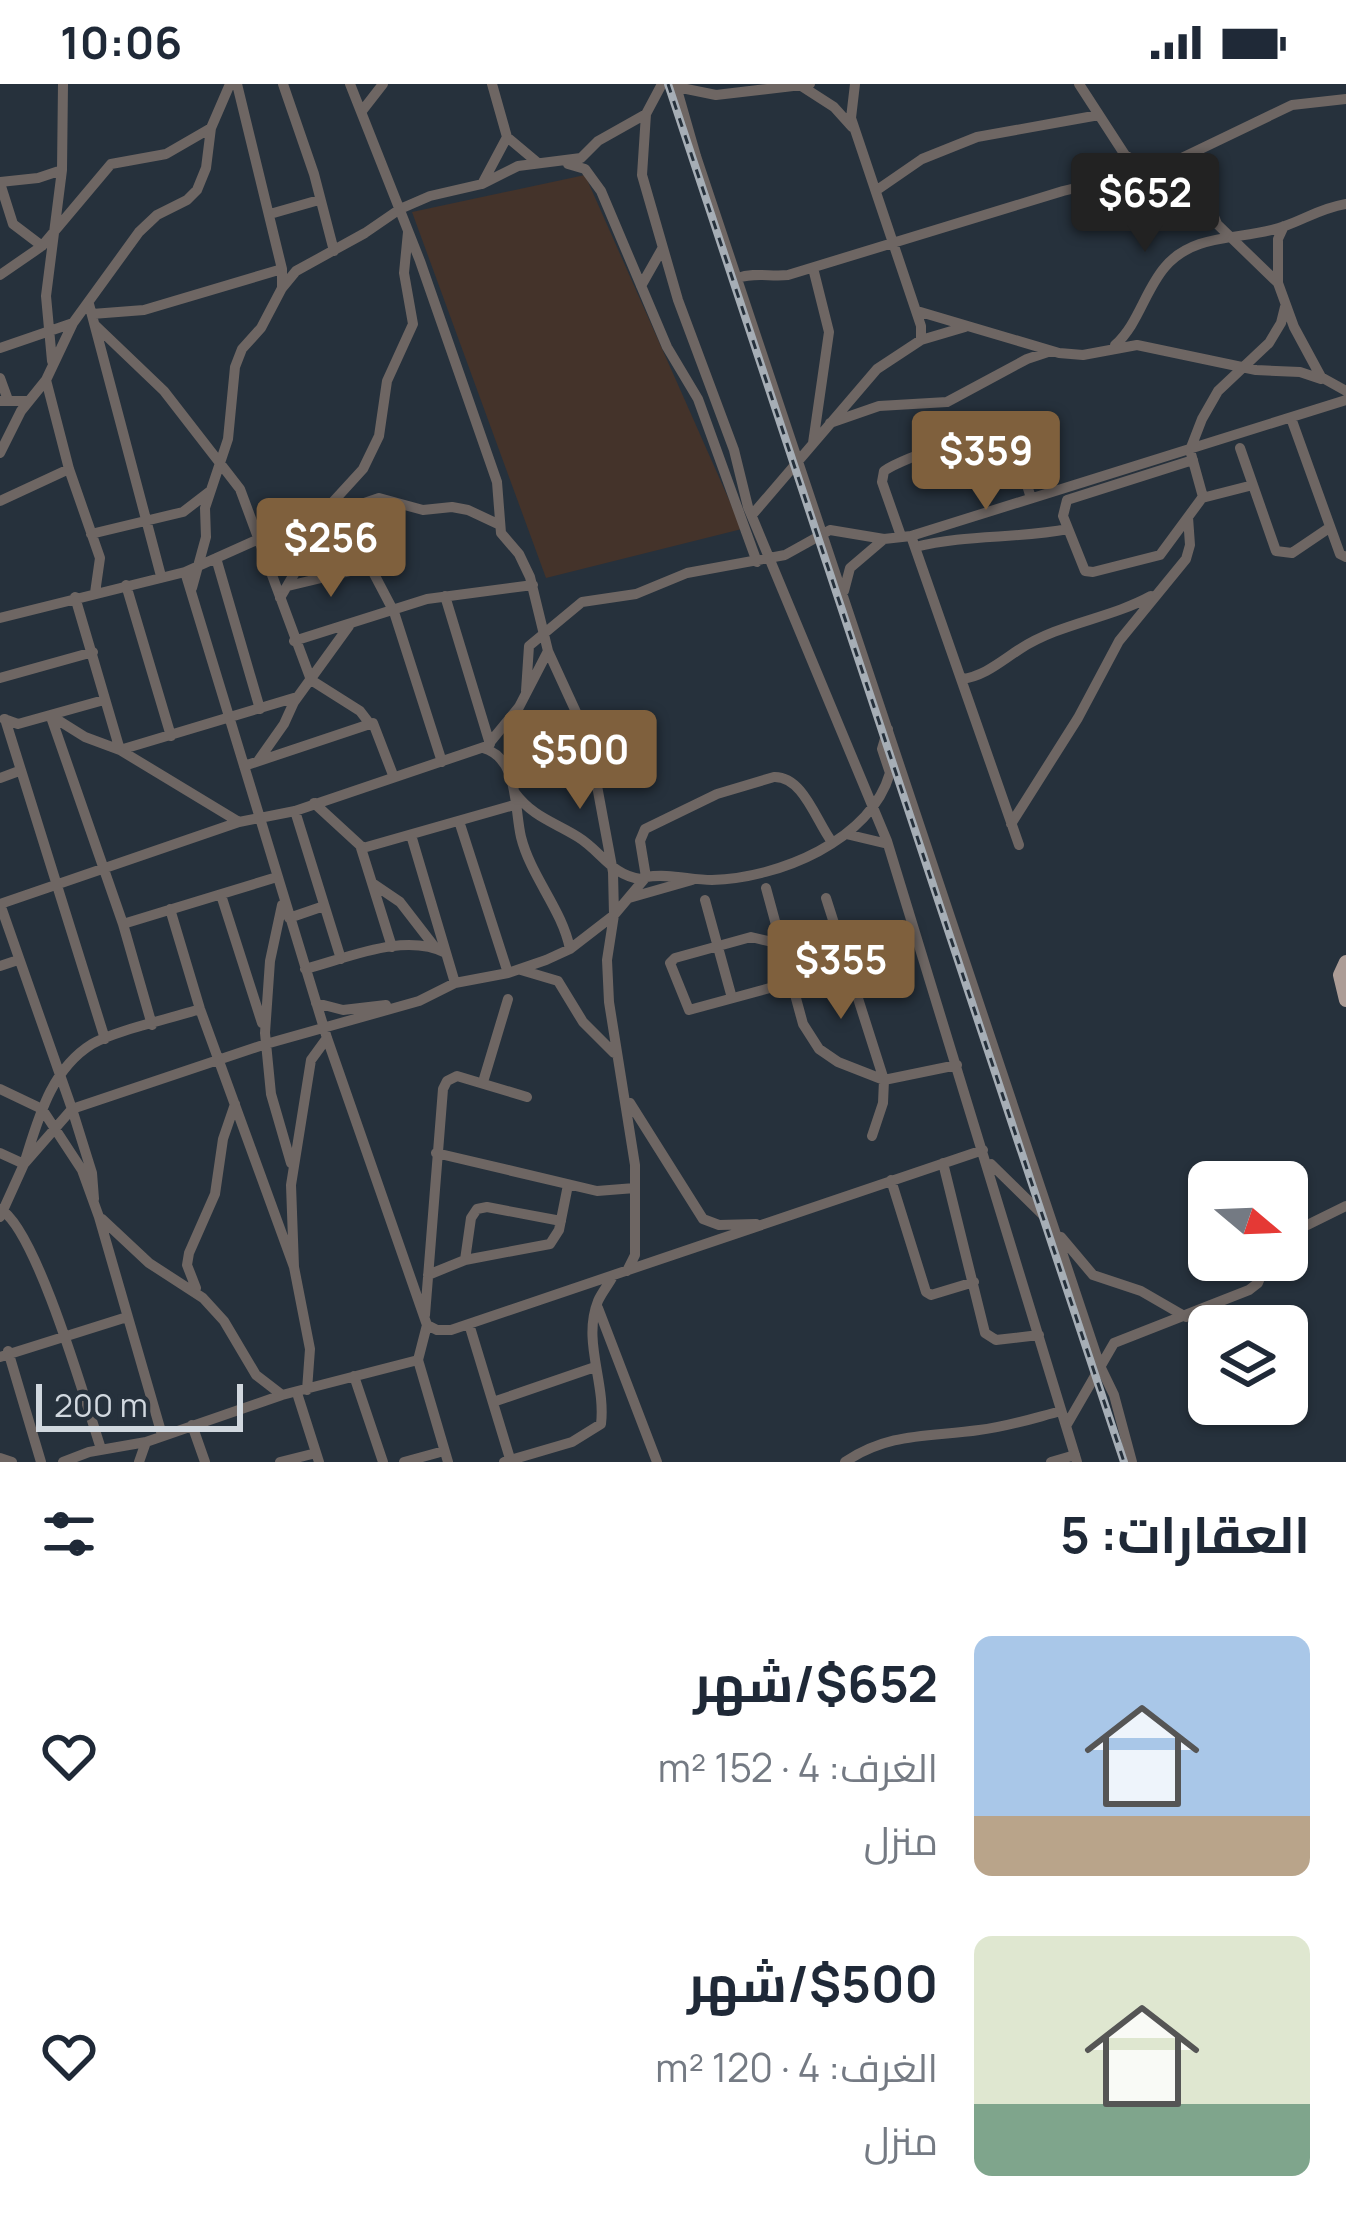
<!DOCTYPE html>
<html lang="ar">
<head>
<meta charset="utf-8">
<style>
  body { margin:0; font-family:Manrope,Cairo,sans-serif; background:#f2f2f3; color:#1f2937; direction:rtl; height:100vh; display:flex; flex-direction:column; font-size:45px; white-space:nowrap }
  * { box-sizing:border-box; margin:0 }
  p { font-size:39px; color:#747a83 }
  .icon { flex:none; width:66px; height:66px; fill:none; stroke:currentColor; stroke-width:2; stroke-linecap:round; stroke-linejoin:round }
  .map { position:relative; height:1378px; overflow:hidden; direction:ltr }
  .details { display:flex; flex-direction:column; background:#fff; flex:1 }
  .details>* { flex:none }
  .needle { width:78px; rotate:109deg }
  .tools { position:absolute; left:1188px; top:1077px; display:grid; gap:24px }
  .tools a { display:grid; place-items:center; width:120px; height:120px; border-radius:18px; background:#fff; box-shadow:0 3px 9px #0004; font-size:60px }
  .scale { position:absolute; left:36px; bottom:30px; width:207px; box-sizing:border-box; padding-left:12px; border:6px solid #d1d8df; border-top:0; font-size:33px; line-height:42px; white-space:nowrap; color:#d1d8df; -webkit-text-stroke:9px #26313c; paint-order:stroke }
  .price { position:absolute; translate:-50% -102px; padding:0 27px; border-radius:12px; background:#7f603d; color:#fff; font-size:39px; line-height:78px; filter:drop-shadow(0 3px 6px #0008) }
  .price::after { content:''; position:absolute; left:50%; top:72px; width:36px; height:27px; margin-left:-18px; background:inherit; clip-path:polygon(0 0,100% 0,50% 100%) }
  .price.active { background:#222; color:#fff }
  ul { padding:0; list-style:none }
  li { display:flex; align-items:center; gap:36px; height:300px; padding:0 36px }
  li span { display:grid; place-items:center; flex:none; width:336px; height:240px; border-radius:18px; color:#555 }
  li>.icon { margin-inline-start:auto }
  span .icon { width:144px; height:144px; fill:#fffc; stroke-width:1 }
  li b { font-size:51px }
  h2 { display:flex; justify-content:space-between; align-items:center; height:144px; padding:0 36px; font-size:51px }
  .status { display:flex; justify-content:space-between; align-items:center; height:84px; padding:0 60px; background:#fff; direction:ltr }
  .status svg { height:33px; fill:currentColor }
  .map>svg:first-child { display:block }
  .education { fill:#44332a }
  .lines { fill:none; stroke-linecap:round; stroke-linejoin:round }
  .minor { stroke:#6e6663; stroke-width:10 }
  .major { stroke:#ac9c96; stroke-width:14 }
  .rail-casing { stroke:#a6aeb6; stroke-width:8 }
  .rail { stroke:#26313c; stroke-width:3; stroke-dasharray:9; stroke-linecap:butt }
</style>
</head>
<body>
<div class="status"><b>10:06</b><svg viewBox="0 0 49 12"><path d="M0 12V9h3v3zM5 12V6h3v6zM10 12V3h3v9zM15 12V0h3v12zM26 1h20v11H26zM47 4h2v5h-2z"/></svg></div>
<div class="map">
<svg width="1346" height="1378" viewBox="0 0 1346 1378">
  <rect width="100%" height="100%" fill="#26313c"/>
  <path class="education" d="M 585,91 L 742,445 L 546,494 L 412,128 Z"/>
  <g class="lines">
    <path class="minor" d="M 237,0 L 282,185 L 282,204
      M 283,0 L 314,90 L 334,167
      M 350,0 L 420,177 L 497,398 L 501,449 L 519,470 L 530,493 L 548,567 L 576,628 L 595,691 L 613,788 L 614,831 L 607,876 L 609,918 L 635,1081 L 635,1171 L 627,1187
      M 492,0 L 507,53 L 538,79
      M 662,0 L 646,30 L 642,91 L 678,216 L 734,366 L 748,423 L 887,757 L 1077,1378
      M 855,0 L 851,34 L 921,242 L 921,256
      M 1079,0 L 1125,71 L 1139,79 L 1182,87 L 1200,98 L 1217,140 L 1278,199 L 1294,243 L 1321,293 L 1346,307
      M 672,2 L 716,11 L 810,0
      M 676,2 L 696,72 L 1100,1282 L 1114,1311 L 1132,1378
      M 803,3 L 834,23 L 852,43
      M 362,27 L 383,0
      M 568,80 L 585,85 L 601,107 L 667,263 L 698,315 L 757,478
      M 0,98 L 38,94 L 62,86
      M 0,99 L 13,140 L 42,162
      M 482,100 L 507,53
      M 877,106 L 922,75 L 977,53 L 1099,31
      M 270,130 L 319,116
      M 813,184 L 829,248 L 813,359
      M 0,191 L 42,162 L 111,80 L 166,70 L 211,44
      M 738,194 C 754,188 771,193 788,191 L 1063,107 L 1163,83 L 1292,21 L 1346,15
      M 1278,198 L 1278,155 L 1284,142
      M 641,202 L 662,165
      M 89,220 L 161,492
      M 917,227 L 1059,269 L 1083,271 L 1137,261 L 1256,286 L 1300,288 L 1321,295
      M 92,230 L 144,226 L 282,185
      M 95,241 L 164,307 L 240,405 L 311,596 L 360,627 L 370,640
      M 1115,261 C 1138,241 1145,206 1165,183 C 1195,147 1246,157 1285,142 C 1307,134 1322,124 1346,120
      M 0,264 L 73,239
      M 52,277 L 46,212 L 62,86 L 63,0
      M 0,294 L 8,316
      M 46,296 L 69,385 L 100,474 L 95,509
      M 0,317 L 28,317
      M 1291,334 L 1340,470 L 1346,473
      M 830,339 L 879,322 L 947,318 L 1027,275 L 1051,267
      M 1240,364 L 1276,467 L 1292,469 L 1329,444
      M 0,369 L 21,327 L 46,296 L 73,239 L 139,148 L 157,131 L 187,116 L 197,106 L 206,84 L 211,44 L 230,0
      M 1193,376 L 1067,416 L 1063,432 L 1085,487 L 1093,488 L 1160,471 L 1202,414 L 1253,401
      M 1203,413 L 1190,366 L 1202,335 L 1218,307 L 1269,259 L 1281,239 L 1285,223
      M 0,417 L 69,385
      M 752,431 L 877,285 L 921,256 L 965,243
      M 91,450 L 183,428 L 209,408
      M 901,452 L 882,398 L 884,387 C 904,373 990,343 1012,353 L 1031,414
      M 911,452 L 1019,761
      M 915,463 C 966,450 1017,455 1068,445
      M 216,474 L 260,625
      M 185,488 L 327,954 L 427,1241 L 418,1276 L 448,1378
      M 126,501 L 171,652
      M 288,502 L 363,484 L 373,488 L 394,528 L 442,678
      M 192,504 L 206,453 L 205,424 L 228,355 L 235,283 L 242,265 L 261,244 L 282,204 L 296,187 L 365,149 L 400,125 L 430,112 L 482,100 L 518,82 L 581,74 L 598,57 L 646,30
      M 844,507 L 850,484 L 884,455
      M 445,512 L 490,660
      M 75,513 L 120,666 L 239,738
      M 280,514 L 297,485 L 310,443 L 363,385 L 379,352 L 387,297 L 413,240 L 404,189 L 408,148
      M 0,534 L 185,488 L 259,455 L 379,414 L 423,426 L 452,423 L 468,426 L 500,441
      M 294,557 L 427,515 L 533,501
      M 0,594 L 93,568
      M 962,595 C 985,592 1001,577 1020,565 C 1060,539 1109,535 1151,512
      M 526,607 L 529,562 L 582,518 L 636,510 L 687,489 L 785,471 L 830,446 L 884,455 L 911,452 L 1346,316
      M 51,633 L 123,840 L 152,941
      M 53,633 L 85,653 L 120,666 L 297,613
      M 4,635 L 18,640 L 104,616
      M 5,635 L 105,955
      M 483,664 C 519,674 514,723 521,753 C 531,793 562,825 570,865
      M 258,677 L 284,640 L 294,618 L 349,542
      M 244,682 L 373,639 L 393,691
      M 0,694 L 19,687
      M 515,709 C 533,733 554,738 578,753 C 601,767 612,792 641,795
      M 314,719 L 363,764 L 514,721
      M 295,727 L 341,875
      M 459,737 L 508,889
      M 1011,740 L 1078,634 L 1119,557 L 1186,475 L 1190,461 L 1188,433
      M 846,750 L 888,760
      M 411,751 L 455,899
      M 361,764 L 392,863
      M 646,793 L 640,757 L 645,745 L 717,710 L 774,693 C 803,692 816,737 832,758
      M 372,799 L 400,818 L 434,862
      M 766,804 L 803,940 L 819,965 L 838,978 L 884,996 L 957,981
      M 221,811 L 262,939
      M 629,814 L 692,796
      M 826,814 L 884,996 L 883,1019 L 872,1052
      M 705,816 L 732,914
      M 282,821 L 270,877 L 265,949 L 271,1010 L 291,1079
      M 170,825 L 200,925 L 294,1183
      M 289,834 L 324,822
      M 123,840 L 277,793
      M 781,860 L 751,853 L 675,874 L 670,879 L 689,926 L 792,898
      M 787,881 L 872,857
      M 0,882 L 18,876
      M 305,885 C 348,874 404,848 446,869
      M 521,886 L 558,897 L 583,938 L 614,969
      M 316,919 L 343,926 L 386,921
      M 483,998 L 508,915
      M 0,1005 L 42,1025 L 82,1086 L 99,1133 L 162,1351
      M 630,1019 L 703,1135 L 719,1141 L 756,1140
      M 0,1069 L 24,1080 C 38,1036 50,986 92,960 C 113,947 173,934 200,925
      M 436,1069 L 597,1107 L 635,1104
      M 943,1079 L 985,1249 L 996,1256 L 1039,1251
      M 991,1080 L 1050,1138
      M 891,1096 L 926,1208 L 931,1211 L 974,1198
      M 94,1115 L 92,1089 L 72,1025 L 0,820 L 239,738 L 295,727 L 487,662 L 519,623 L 548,567
      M 0,1125 C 36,1144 86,1319 101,1365
      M 0,1133 L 24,1080 L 72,1025 L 266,960 L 419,917 L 455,899 L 508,889 L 546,876 L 570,865 L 614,831 L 646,793 C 669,789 690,796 712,796 C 779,794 870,757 890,689 L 882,665 L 888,645
      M 102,1135 L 149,1179 L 203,1214 L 224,1237 L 256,1291 L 282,1311
      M 1287,1151 L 1346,1122
      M 1061,1153 L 1093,1191 L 1141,1207 L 1186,1233
      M 465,1176 L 471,1134 L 477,1125 L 487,1123 L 561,1137
      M 428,1191 L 465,1176 L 550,1160 L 559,1146 L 568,1101
      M 196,1204 L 187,1181 L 189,1169 L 215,1110 L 223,1055 L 235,1020
      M 598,1224 L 657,1378
      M 425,1231 L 443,1005 L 447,997 L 457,992 L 527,1013
      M 469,1240 L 511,1378
      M 427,1241 L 437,1246 L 451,1246 L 983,1066
      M 8,1267 L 41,1378
      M 0,1273 L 127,1233
      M 354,1292 L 383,1378
      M 307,1306 L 310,1265 L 294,1183 L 291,1101 L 311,976 L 327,954
      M 297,1309 L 319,1378
      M 493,1318 L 595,1283
      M 192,1341 L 205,1378
      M 1066,1342 L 1114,1259 L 1249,1206 L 1258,1199 L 1267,1176
      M 0,1374 L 12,1378
      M 63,1378 L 89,1368 L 146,1358 L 282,1311 L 418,1276
      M 139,1378 L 146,1358
      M 280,1378 L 316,1369
      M 404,1378 L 444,1367
      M 504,1378 L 572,1358 L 601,1340 C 606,1299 582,1257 598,1217 C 602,1208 609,1200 613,1192
      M 845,1378 C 889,1348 930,1353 979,1346 C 1007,1343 1034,1334 1061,1327
      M 1051,1378 L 1075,1371"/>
    <path class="major" d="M 1346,878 L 1340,891 L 1346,916"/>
    <defs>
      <path id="rail" d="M 668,0 L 1124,1378"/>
    </defs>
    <use href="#rail" class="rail-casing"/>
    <use href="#rail" class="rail"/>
  </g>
</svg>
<div class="tools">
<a><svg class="needle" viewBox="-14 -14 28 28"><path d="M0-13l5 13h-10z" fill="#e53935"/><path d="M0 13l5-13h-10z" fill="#747a83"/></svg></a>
<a><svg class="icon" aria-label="layers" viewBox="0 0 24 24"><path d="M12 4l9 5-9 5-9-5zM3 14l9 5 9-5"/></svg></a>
</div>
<div class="scale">200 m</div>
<b class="price active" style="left:1145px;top:171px">$652</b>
<b class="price" style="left:986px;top:429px">$359</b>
<b class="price" style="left:331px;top:516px">$256</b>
<b class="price" style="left:580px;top:728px">$500</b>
<b class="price" style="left:841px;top:938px">$355</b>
</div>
<section class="details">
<h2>العقارات: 5<svg class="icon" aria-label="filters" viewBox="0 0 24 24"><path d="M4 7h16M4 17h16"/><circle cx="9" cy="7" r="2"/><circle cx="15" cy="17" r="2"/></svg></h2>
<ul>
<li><span style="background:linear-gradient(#a9c7e8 75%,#b9a48a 0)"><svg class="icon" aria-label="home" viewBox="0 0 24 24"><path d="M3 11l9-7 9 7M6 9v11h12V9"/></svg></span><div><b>$652/شهر</b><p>الغرف: 4 · 152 m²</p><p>منزل</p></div><svg class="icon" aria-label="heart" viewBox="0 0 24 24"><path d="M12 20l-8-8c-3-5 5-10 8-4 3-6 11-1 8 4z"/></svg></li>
<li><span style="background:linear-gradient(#dfe7d0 70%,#7fa58c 0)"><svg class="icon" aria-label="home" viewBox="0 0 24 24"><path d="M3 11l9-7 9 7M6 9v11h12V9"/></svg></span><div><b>$500/شهر</b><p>الغرف: 4 · 120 m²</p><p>منزل</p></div><svg class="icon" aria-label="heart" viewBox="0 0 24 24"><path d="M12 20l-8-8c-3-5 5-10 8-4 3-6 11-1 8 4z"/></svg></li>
</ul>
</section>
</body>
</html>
